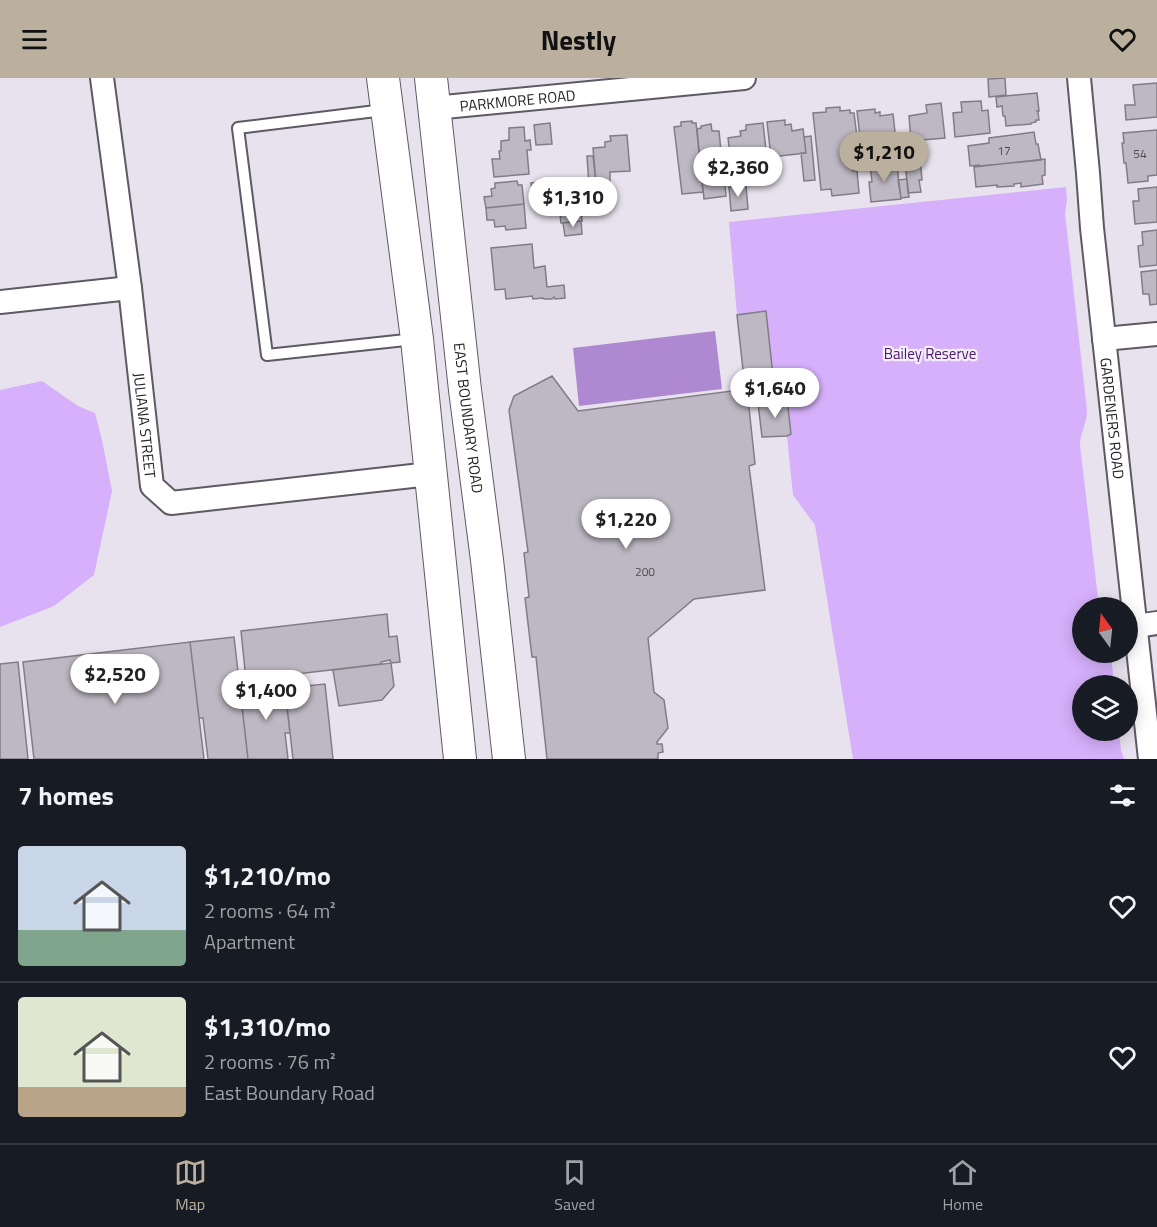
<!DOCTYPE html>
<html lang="en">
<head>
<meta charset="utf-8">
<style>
  body { margin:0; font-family:"Titillium Web",sans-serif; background:#20242c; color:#f1f3f6; height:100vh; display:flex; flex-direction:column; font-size:22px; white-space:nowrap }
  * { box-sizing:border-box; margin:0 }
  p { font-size:20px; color:#9ea1a6 }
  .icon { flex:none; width:33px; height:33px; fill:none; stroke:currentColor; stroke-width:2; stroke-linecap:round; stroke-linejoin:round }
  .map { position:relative; height:681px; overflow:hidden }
  .sheet { display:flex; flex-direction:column; background:#171b24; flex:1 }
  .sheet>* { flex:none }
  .needle { width:39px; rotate:345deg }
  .tools { position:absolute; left:1072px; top:519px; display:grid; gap:12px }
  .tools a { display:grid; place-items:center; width:66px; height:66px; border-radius:50%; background:#171b24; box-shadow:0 3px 15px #0003; font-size:30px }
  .price { position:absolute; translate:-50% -51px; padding:0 14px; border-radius:21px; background:#fff; color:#222; font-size:20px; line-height:39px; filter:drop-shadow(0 2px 3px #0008) }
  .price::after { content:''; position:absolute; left:50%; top:36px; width:18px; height:14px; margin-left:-9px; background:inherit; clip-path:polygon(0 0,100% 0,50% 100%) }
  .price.active { background:#bab09d; color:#111 }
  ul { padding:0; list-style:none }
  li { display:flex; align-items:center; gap:18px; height:150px; padding:0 18px }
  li+li { border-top:2px solid #363941 }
  li span { display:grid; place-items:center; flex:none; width:168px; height:120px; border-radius:6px; color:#555 }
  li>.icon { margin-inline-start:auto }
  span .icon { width:72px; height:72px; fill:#fffc; stroke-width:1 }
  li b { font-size:26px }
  h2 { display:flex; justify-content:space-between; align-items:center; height:72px; padding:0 18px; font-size:26px }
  header { display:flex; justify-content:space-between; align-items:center; height:78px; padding:0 18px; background:#bab09d; color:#111; font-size:27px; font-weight:700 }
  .dock { display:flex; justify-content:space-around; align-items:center; height:84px; border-top:2px solid #363941; background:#171b24; font-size:16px; color:#9ea1a6 }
  .dock a { display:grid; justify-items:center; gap:3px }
  .dock .active { color:#bab09d }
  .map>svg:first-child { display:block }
  .green { fill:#d6b0fb }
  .water { fill:#ae89d1 }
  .building { fill:#bdb8c3; stroke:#817c86; stroke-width:1.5 }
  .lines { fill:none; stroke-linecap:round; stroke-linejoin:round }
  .service-casing { stroke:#5e5963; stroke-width:14 }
  .minor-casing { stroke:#5e5963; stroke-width:26 }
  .secondary-casing { stroke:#5e5963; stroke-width:34 }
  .service { stroke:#fff; stroke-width:10 }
  .minor { stroke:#fff; stroke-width:22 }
  .secondary { stroke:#fff; stroke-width:32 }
  .labels { text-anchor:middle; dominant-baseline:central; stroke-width:4.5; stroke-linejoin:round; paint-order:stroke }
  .number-label { font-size:12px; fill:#4c494f }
  .street-label { font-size:15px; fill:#262428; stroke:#f4effa }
  .park-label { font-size:15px; fill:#4c196f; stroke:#f4effa }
</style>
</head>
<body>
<header><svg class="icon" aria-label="menu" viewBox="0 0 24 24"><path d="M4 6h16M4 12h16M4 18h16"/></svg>Nestly<svg class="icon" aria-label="heart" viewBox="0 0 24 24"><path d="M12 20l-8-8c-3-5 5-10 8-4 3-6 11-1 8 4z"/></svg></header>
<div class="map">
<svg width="1157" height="681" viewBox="0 0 1157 681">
  <rect width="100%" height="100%" fill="#e7e2ed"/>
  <path class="green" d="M 1066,109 L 1067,122 L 1065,135 L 1087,333 C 1087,345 1080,355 1080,367 L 1098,520 L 1104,529 L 1083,530 L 1083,574 L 1111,575 L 1114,607 L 1083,608 L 1083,652 L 1119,653 L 1121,672 L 1124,681 L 853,681 L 815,447 L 793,417 L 787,358 L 791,356 L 787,321 L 774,307 L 766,234 L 737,237 L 729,144 Z
    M 42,303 L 78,328 L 95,335 L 102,362 L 112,413 L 94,497 L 54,528 L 0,549 L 0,312 Z"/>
  <path class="water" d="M 715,253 L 722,311 L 579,328 L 573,270 Z"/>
  <path class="building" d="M 1005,0 L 1006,17 L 989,19 L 988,1 Z
    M 1157,5 L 1157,39 L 1126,42 L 1125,27 L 1135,27 L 1133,7 Z
    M 1037,15 L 1039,33 L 1037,33 L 1038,34 L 1039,42 L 1036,42 L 1036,44 L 1031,45 L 1031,46 L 1006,48 L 1005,38 L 1003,38 L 1002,28 L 997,29 L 996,19 Z
    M 981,23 L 982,33 L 988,32 L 990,55 L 955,59 L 953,35 L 962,34 L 961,24 Z
    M 941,25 L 945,60 L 911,63 L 909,38 L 927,35 L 926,27 Z
    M 840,29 L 840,33 L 850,32 L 850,35 L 854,35 L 857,59 L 851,59 L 851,63 L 853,63 L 854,78 L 851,79 L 853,93 L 857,93 L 859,115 L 832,118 L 831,111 L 821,112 L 813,35 L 826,34 L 826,30 Z
    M 875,31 L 875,35 L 880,34 L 880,38 L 893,36 L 896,63 L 861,67 L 857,33 Z
    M 785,42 L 785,47 L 791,46 L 792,53 L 803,51 L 806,75 L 771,79 L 767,44 Z
    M 692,43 L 692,45 L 696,45 L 703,114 L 682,116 L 674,49 L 681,48 L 681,44 Z
    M 550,45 L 552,66 L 536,67 L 534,47 Z
    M 763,45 L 767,81 L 731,85 L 728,60 L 741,58 L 740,53 L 746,52 L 746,47 Z
    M 711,46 L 712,53 L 719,53 L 721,73 L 718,74 L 720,90 L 723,90 L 726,118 L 704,121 L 697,51 L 701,50 L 701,48 Z
    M 524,49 L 525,63 L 530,62 L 531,72 L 527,72 L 529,96 L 494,99 L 492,81 L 500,81 L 499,73 L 501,73 L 501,63 L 509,62 L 509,50 Z
    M 1157,52 L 1157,97 L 1148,98 L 1148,103 L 1128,105 L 1126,85 L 1124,85 L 1122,65 L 1124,65 L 1123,55 Z
    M 1034,54 L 1036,66 L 1038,66 L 1041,82 L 979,88 L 979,87 L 970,88 L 968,68 L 989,65 L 989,60 Z
    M 627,57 L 630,93 L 610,94 L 610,103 L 596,105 L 593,70 L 605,69 L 605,64 L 611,63 L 610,58 Z
    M 811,58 L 815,102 L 804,103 L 801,75 L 806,75 L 804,59 Z
    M 587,78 L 593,78 L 596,105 L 598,105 L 599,107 L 589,108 Z
    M 920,81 L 922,102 L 919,102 L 921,114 L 908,115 L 905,82 Z
    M 1045,81 L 1045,97 L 1042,98 L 1043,106 L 1021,109 L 1021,105 L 1014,106 L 1014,108 L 997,109 L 997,107 L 976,109 L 974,89 Z
    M 891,84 L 891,88 L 897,88 L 901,121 L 871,124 L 869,104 L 872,104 L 870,87 Z
    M 552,100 L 552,103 L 550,104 L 552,117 L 543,118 L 541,101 Z
    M 578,100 L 582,143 L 561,145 L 560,136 L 554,136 L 550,104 Z
    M 907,101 L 909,119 L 901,120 L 898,102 Z
    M 517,103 L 518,107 L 522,107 L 524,126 L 486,130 L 484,119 L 492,118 L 491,111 L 495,110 L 495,105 Z
    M 542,104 L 543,121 L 533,122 L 531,105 Z
    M 746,108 L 748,131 L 731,133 L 729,109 Z
    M 1157,109 L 1157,144 L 1135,146 L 1133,123 L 1139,123 L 1138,111 Z
    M 524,126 L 526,150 L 506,152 L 505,148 L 495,149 L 494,142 L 487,142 L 486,130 Z
    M 581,143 L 582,156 L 565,158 L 563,145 Z
    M 1157,152 L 1157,187 L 1140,189 L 1138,168 L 1143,167 L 1142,154 Z
    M 532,166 L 534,190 L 545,188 L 547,209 L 564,207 L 565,220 L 555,221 L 554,219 L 552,221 L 544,221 L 543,220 L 533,221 L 532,218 L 506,221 L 505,211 L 495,212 L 491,170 Z
    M 1157,192 L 1157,226 L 1150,227 L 1149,216 L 1143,216 L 1141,194 Z
    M 766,233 L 774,307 L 745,310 L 737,237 Z
    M 552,298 L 578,333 L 747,311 L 755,386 L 749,388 L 765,512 L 694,521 L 648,560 L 654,614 L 664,622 L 668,650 L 657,664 L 657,666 L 662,666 L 663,674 L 658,675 L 658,681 L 547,681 L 536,579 L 532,579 L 525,520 L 529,519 L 524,475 L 528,474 L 509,332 L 514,318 Z
    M 787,321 L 791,356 L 787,358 L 762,359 L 758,325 Z
    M 387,536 L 389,559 L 397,558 L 400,584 L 391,585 L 390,582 L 381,584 L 381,586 L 246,602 L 241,553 Z
    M 234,559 L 248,681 L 208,681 L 203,640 L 199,640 L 190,564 Z
    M 190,564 L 204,681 L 34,681 L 23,584 Z
    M 18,584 L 28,681 L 0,681 L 0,586 Z
    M 391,585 L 394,608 L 382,622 L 339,628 L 333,592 Z
    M 284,605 L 290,655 L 285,655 L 288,681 L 248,681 L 240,610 Z
    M 325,606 L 333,681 L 293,681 L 285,610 Z"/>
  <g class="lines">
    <defs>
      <path id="service" d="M 384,32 L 238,50 L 267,277 L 415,261"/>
      <g id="minor">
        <path id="s1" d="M 102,0 L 130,210 L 152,408 L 171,425 L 430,396"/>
        <path id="s2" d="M 1079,0 L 1088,95 L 1092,150 L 1150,681"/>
        <path id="s3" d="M 434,30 L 744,0"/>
        <path d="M 0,224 L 130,210"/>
        <path d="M 1104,261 L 1157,256"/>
        <path d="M 1136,548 L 1157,545"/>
      </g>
      <g id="secondary">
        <path d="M 383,0 L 417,261 L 460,681"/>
        <path id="s4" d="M 431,0 L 465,312 L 487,482 L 509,681"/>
      </g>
    </defs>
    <use href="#service" class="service-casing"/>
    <use href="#minor" class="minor-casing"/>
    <use href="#secondary" class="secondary-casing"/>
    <use href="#service" class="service"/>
    <use href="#minor" class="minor"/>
    <use href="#secondary" class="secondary"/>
  </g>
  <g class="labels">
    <g class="number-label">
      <text x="1004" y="72">17</text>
      <text x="1140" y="75">54</text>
      <text x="645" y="493">200</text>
    </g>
    <g class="street-label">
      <text stroke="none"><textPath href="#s3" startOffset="84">PARKMORE ROAD</textPath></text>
      <text stroke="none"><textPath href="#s4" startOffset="342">EAST BOUNDARY ROAD</textPath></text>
      <text stroke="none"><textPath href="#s2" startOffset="342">GARDENERS ROAD</textPath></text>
      <text stroke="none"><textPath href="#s1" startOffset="350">JULIANA STREET</textPath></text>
    </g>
    <g class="park-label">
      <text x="930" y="275">Bailey Reserve</text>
    </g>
  </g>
</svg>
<div class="tools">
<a><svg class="needle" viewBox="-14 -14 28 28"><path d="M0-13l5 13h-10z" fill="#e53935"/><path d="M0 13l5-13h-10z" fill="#9ea1a6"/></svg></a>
<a><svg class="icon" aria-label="layers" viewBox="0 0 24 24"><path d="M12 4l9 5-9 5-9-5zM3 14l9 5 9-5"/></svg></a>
</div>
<b class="price active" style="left:884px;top:105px">$1,210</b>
<b class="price" style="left:738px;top:120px">$2,360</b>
<b class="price" style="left:573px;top:150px">$1,310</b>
<b class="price" style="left:775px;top:341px">$1,640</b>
<b class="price" style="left:626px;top:472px">$1,220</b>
<b class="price" style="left:115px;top:627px">$2,520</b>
<b class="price" style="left:266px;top:643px">$1,400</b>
</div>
<section class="sheet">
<h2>7 homes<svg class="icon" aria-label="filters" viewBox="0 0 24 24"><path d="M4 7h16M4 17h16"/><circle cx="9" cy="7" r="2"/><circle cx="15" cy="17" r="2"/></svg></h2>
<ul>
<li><span style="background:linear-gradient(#c9d6e8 70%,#7fa58c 0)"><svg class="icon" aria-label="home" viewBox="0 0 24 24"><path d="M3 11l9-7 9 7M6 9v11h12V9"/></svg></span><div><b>$1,210/mo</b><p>2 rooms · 64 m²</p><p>Apartment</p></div><svg class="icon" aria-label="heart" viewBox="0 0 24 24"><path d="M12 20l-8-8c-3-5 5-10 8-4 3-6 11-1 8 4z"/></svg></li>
<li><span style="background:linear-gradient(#dfe7d0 75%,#b9a48a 0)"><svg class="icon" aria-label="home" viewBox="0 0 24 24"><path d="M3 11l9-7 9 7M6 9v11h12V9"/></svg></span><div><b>$1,310/mo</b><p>2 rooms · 76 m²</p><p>East Boundary Road</p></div><svg class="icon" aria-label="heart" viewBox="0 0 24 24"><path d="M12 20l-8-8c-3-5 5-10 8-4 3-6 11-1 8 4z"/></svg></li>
</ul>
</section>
<nav class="dock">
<a class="active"><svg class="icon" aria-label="map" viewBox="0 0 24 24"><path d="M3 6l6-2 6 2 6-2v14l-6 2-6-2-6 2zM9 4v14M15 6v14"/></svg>Map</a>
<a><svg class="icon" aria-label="saved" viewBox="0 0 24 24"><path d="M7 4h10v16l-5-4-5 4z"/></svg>Saved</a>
<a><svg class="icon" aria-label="home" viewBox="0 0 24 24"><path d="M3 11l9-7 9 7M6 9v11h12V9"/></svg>Home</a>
</nav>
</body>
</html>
